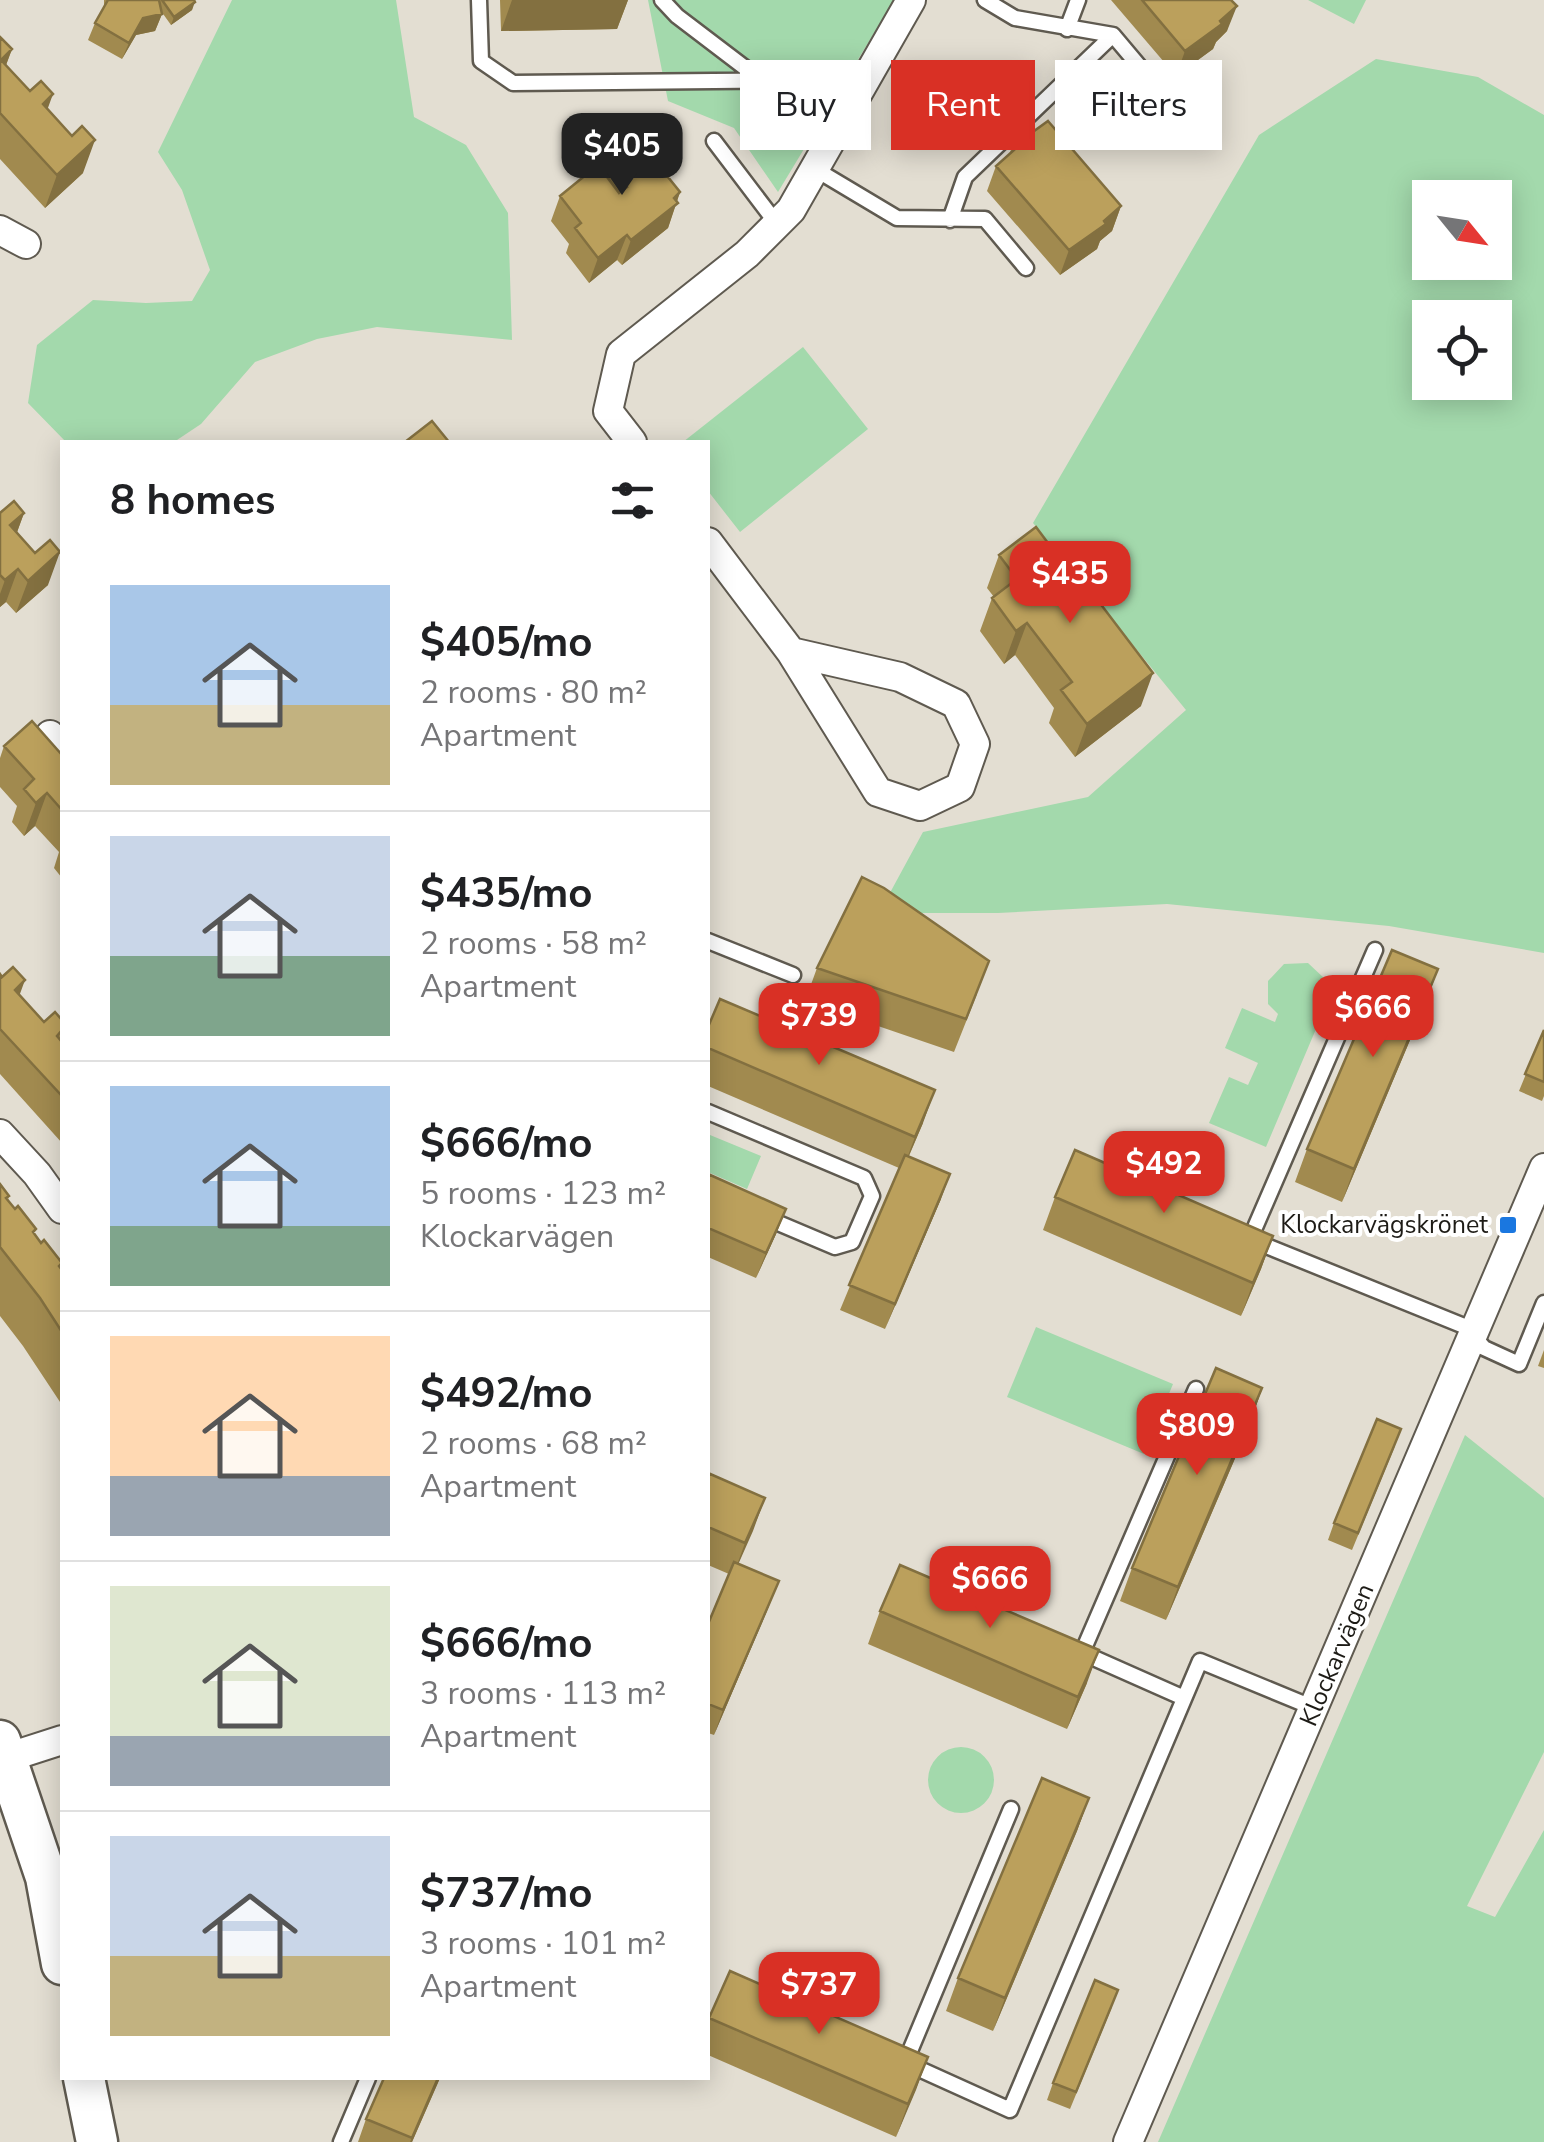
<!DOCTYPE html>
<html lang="en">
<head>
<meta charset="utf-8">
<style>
  body { margin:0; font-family:"Nunito Sans",sans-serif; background:#f6f6f6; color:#202124; height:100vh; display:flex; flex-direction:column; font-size:38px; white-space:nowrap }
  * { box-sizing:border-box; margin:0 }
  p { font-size:32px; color:#757577 }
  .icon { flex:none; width:55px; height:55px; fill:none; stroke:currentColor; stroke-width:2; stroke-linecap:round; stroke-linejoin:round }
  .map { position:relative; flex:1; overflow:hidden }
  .panel { position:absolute; left:60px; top:440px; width:650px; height:1640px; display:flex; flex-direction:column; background:#fff; border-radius:0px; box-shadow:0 5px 25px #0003 }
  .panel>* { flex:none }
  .top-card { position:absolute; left:740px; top:60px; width:652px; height:90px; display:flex; gap:20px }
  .needle { width:65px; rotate:120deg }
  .buttons { position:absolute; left:1412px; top:180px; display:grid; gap:20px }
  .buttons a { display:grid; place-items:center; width:100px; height:100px; border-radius:0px; background:#fff; box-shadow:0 5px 25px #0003; font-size:50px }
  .price { position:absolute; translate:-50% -85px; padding:0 22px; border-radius:20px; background:#d93025; color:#fff; font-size:32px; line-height:65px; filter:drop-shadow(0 2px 5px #0008) }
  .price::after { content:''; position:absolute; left:50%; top:60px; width:30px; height:22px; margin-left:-15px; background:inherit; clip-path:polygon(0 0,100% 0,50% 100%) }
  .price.active { background:#222; color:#fff }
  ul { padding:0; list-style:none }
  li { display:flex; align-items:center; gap:30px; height:250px; padding:0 50px }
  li+li { border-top:2px solid #e0e0e0 }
  li span { display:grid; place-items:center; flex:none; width:280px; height:200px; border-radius:0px; color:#555 }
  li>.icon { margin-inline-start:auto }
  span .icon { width:120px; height:120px; fill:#fffc; stroke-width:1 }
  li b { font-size:42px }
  h2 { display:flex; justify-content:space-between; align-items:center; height:120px; padding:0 50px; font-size:42px }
  .pill { padding:0 35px; border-radius:0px; background:#fff; box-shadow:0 5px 25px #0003; font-size:35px; line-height:90px }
  .pill.active { background:#d93025; color:#fff }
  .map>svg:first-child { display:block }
  .green { fill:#a3d9ac; fill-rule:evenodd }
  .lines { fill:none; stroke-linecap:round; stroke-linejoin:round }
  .lane-casing { stroke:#5f5a50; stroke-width:19 }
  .street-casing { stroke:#5f5a50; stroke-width:32 }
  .secondary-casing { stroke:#5f5a50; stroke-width:45 }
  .lane { stroke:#fff; stroke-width:14 }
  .street { stroke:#fff; stroke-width:28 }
  .secondary { stroke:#fff; stroke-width:40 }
  .wall { fill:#a18a4f }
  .shaded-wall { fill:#837040 }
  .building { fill:#bba05c; stroke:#837040; stroke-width:2.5 }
  .poi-dot { fill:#1a77e0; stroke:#fff; stroke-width:4 }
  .labels { text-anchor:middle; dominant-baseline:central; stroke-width:8; stroke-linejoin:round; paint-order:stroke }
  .poi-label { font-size:25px; fill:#1d1b16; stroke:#fff; text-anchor:end }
  .street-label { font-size:25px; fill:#1d1b16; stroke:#fff }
</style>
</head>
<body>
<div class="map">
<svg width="1544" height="2142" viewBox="0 0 1544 2142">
  <rect width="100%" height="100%" fill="#e3ded2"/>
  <path class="green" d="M 232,0 L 396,0 L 414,117 L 466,145 L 508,213 L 512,340 L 377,327 L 317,339 L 255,362 L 201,424 L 174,442 L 66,442 L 28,403 L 37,345 L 93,300 L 146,303 L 192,301 L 210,270 L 182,190 L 158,152 Z
    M 648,0 L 894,0 L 778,192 L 734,128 L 668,101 Z
    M 1308,0 L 1366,0 L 1354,24 Z
    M 1376,59 L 1478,77 L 1544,115 L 1544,953 L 1389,926 L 1167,904 L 998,913 L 879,913 L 923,832 L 1088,797 L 1186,710 L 1033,523 L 1259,135 ZM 1430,198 L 1495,198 L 1495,262 L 1430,262 ZM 1430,318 L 1495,318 L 1495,382 L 1430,382 Z
    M 803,347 L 868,429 L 740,532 L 708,491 L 708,442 L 683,442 Z
    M 1308,963 L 1325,979 L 1327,1003 L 1266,1147 L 1209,1123 L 1229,1077 L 1248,1085 L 1258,1063 L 1225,1048 L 1242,1008 L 1275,1022 L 1278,1014 L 1268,1004 L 1268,981 L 1284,964 Z
    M 710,1135 L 761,1156 L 747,1189 L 708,1172 Z
    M 1036,1327 L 1173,1384 L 1144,1454 L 1007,1397 Z
    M 1465,1435 L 1544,1498 L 1544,1752 L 1467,1906 L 1495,1917 L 1544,1830 L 1544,2142 L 1158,2142 Z
    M928 1780a33 33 0 1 1 66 0a33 33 0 1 1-66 0Z"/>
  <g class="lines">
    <defs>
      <path id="lane" d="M 479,0 L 481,61 L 513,83 L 805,80 L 849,108
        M 662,0 L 677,16 L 761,80
        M 985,0 L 1015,18 L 1113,35 L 1145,73
        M 1067,29 L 1078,0
        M 714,141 L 777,224
        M 815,169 L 897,218 L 985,219 L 1026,268
        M 950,220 L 965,177 L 1113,35
        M 708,941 L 793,975
        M 708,1112 L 864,1178 L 872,1196 L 852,1242 L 835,1247 L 764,1217
        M 1250,1239 L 1375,950
        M 1254,1241 L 1464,1326 L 1484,1348 L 1519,1364 L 1544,1303
        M 1078,1651 L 1184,1698
        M 1082,1653 L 1196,1389
        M 902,2062 L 905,2063 L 1011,1809
        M 906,2063 L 1010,2110 L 1200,1661 L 1314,1708
        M 341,2142 L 368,2078"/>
      <path id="street" d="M 0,230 L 26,244
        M 632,442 L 608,411 L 621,354 L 747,254 L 791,210 L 911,0
        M 708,542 L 791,652 L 878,792 L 920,806 L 960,787 L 975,744 L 956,704 L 900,677 L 791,652
        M 50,735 L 62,748
        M 0,1134 L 37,1174 L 62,1209
        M 0,1760 L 62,1740
        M 1128,2142 L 1544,1168"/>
      <path id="secondary" d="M 0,1741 L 46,1877 L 62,1964
        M 84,2078 L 97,2142"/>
    </defs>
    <use href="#lane" class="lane-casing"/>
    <use href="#street" class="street-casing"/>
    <use href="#secondary" class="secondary-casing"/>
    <use href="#lane" class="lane"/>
    <use href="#street" class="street"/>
    <use href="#secondary" class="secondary"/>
  </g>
  <path class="wall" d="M 104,0 L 194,0 L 192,10 L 171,25 L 161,11 L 162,14 L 155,31 L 136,35 L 122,59 L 88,40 L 95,23 L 104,7 Z
    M 500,0 L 628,0 L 617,29 L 501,31 Z
    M 1111,0 L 1231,0 L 1227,31 L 1216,42 L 1213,49 L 1176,76 Z
    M 0,37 L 12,49 L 6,65 L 47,110 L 83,173 L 45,208 L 0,159 Z
    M 1012,147 L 1121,206 L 1112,231 L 1100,241 L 1097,249 L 1060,275 L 987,191 L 996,166 L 1009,155 Z
    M 605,160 L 670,179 L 680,192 L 668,228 L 622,265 L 617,260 L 589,283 L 566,253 L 569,244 L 551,221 L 560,196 L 602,170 Z
    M 0,513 L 24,513 L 17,532 L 48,585 L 16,613 L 6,602 L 0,607 Z
    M 999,555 L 1141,706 L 1075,757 L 1049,723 L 1054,708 L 1015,655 L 1004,664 L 980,631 L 992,598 L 994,597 L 987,588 Z
    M 4,746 L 62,755 L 62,878 L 54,868 L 59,852 L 35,826 L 24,836 L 12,822 L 17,806 L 0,787 L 0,758 Z
    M 817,968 L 977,994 L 954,1052 L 805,1001 Z
    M 1438,969 L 1426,1002 L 1342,1202 L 1295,1182 L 1307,1149 Z
    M 0,974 L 44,1022 L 62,1020 L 62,1143 L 0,1074 Z
    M 708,1027 L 923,1123 L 909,1156 L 941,1199 L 885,1329 L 840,1310 L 899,1168 L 708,1086 Z
    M 1544,1030 L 1544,1096 L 1542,1101 L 1519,1091 Z
    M 708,1174 L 786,1209 L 776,1234 L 756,1278 L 708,1257 Z
    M 0,1184 L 9,1196 L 8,1200 L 62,1270 L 62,1405 L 23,1346 L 0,1316 Z
    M 1055,1197 L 1273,1236 L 1261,1269 L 1241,1316 L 1043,1230 Z
    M 1544,1350 L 1544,1368 L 1538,1366 Z
    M 1262,1388 L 1251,1421 L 1166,1620 L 1120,1601 L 1132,1568 Z
    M 1395,1446 L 1352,1550 L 1328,1540 L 1334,1523 Z
    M 708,1473 L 765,1498 L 738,1564 L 769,1606 L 714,1735 L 708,1733 L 708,1624 L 729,1574 L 708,1565 Z
    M 880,1611 L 1087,1683 L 1067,1729 L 868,1644 Z
    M 1089,1798 L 1077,1831 L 993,2031 L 946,2011 L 958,1978 Z
    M 730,1971 L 928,2057 L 896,2137 L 708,2055 L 708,2023 Z
    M 1112,2007 L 1070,2109 L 1047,2100 L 1053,2083 Z
    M 440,2078 L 412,2142 L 358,2142 L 366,2119 Z"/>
  <path class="shaded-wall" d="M 512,0 L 628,0 L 617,29 L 501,31 Z
    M 195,2 L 192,10 L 171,25 L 174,17 Z
    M 1237,6 L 1227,31 L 1216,42 L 1213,49 L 1176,76 L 1185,51 Z
    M 162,14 L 155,31 L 136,35 L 122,59 L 129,43 L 143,18 Z
    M 12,49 L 0,81 L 1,60 Z
    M 53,94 L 41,127 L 43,104 Z
    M 95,140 L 83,173 L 45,208 L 57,175 Z
    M 680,192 L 668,228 L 622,265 L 631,240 Z
    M 1121,206 L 1112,231 L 1100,241 L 1097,249 L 1060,275 L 1069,250 Z
    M 627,235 L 617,260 L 589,283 L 598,258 Z
    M 24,513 L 12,546 L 10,525 Z
    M 60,552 L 48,585 L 16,613 L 28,581 Z
    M 18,569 L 6,602 L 0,607 L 0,594 L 5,580 Z
    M 1027,623 L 1015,655 L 1004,664 L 1016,631 Z
    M 1153,673 L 1141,706 L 1075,757 L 1087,724 Z
    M 47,793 L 35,826 L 24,836 L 36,803 Z
    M 1438,969 L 1426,1002 L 1342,1202 L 1354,1169 Z
    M 25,980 L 13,1013 L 15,990 Z
    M 935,1090 L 923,1123 L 903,1169 L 915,1137 Z
    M 950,1174 L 941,1199 L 885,1329 L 895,1304 Z
    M 786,1209 L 776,1234 L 756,1278 L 766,1253 Z
    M 1273,1236 L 1261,1269 L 1241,1316 L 1253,1283 Z
    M 1262,1388 L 1251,1421 L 1166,1620 L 1178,1587 Z
    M 765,1498 L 753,1531 L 733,1576 L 745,1543 Z
    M 779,1581 L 769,1606 L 714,1735 L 723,1710 Z
    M 1099,1650 L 1087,1683 L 1067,1729 L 1078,1697 Z
    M 1089,1798 L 1077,1831 L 993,2031 L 1005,1998 Z
    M 928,2057 L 916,2090 L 896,2137 L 908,2104 Z
    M 438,2078 L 440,2078 L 412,2142 L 410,2142 Z"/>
  <path class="building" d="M 108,0 L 159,0 L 162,14 L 143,18 L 129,43 L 95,23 Z
    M 162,0 L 194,0 L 195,2 L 174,17 Z
    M 1142,0 L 1231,0 L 1237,6 L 1220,21 L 1222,24 L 1185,51 Z
    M 0,37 L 12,49 L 1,60 L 30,91 L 41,81 L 53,94 L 43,104 L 72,136 L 82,126 L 95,140 L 57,175 L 0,113 Z
    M 1048,121 L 1121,206 L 1104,221 L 1106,224 L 1069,250 L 996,166 L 1014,150 L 1012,147 Z
    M 635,136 L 644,147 L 647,144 L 671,174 L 668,177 L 680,192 L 674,198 L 678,203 L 631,240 L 627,235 L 598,258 L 575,228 L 581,223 L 560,196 L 598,165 L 619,193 L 627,187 L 605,160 Z
    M 432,421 L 449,442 L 405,442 Z
    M 14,501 L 24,513 L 10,525 L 35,553 L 50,540 L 60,552 L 28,581 L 18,569 L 5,580 L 0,575 L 0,513 Z
    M 1036,527 L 1054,551 L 1058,548 L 1153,673 L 1087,724 L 1061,690 L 1072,682 L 1027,623 L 1016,631 L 992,598 L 1017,579 L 999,555 Z
    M 32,721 L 62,755 L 62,810 L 47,793 L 36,803 L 24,789 L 34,779 L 4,746 Z
    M 862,877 L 884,888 L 989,961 L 966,1019 L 817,968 Z
    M 1392,950 L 1438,969 L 1354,1169 L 1307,1149 Z
    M 13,967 L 25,980 L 15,990 L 44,1022 L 55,1012 L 62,1020 L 62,1030 L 57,1036 L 62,1042 L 62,1096 L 0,1029 L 0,974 L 2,977 Z
    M 720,999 L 935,1090 L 915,1137 L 708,1048 L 708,1027 Z
    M 1544,1030 L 1544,1082 L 1525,1074 Z
    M 1075,1150 L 1273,1236 L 1253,1283 L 1055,1197 Z
    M 905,1155 L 950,1174 L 895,1304 L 849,1285 Z
    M 708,1174 L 786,1209 L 766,1253 L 708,1228 Z
    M 0,1184 L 9,1196 L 6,1198 L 15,1209 L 18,1206 L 36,1229 L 33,1232 L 41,1243 L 44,1240 L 62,1263 L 59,1266 L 62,1270 L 62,1332 L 40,1298 L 0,1247 Z
    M 1216,1368 L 1262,1388 L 1178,1587 L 1132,1568 Z
    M 1377,1419 L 1401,1429 L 1358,1533 L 1334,1523 Z
    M 708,1473 L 765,1498 L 745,1543 L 708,1527 Z
    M 734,1562 L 779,1581 L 723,1710 L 708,1704 L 708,1624 Z
    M 900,1565 L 1099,1650 L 1078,1697 L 880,1611 Z
    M 1042,1778 L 1089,1798 L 1005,1998 L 958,1978 Z
    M 730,1971 L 928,2057 L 908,2104 L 709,2018 Z
    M 1095,1980 L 1118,1990 L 1076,2092 L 1053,2083 Z
    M 384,2078 L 438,2078 L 412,2138 L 366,2119 Z"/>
  <rect class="poi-dot" x="1498" y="1215" width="20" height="20" rx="5"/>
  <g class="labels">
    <g class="poi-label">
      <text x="1488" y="1225">Klockarvägskrönet</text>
    </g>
    <g class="street-label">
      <text transform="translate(1337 1655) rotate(-67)">Klockarvägen</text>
    </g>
  </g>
</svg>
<div class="buttons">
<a><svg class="needle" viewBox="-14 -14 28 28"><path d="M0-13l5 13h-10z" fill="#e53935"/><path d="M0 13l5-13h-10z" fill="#757577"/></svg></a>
<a><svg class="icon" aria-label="locate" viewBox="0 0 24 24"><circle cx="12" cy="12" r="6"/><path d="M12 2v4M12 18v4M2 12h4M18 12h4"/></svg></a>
</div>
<b class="price active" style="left:622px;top:198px">$405</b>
<b class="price" style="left:1070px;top:626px">$435</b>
<b class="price" style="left:1373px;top:1060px">$666</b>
<b class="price" style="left:819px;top:1068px">$739</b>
<b class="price" style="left:1164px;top:1216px">$492</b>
<b class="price" style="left:1197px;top:1478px">$809</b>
<b class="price" style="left:990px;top:1631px">$666</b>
<b class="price" style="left:819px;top:2037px">$737</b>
<div class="top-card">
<a class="pill">Buy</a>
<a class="pill active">Rent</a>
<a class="pill">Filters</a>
</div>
<section class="panel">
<h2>8 homes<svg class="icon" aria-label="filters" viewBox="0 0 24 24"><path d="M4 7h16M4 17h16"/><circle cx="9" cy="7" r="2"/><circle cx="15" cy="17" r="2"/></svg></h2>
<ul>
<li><span style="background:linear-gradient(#a9c7e8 60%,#c2b280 0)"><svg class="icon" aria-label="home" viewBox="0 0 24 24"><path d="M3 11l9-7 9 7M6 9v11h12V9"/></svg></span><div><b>$405/mo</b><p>2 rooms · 80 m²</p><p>Apartment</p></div></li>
<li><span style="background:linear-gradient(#c9d6e8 60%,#7fa58c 0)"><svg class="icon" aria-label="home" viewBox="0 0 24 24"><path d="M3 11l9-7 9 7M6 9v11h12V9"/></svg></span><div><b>$435/mo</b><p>2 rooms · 58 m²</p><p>Apartment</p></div></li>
<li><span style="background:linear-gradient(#a9c7e8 70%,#7fa58c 0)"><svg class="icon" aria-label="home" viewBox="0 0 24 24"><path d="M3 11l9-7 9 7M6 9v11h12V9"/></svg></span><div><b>$666/mo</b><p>5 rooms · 123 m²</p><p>Klockarvägen</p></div></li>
<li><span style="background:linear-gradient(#ffd9b3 70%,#9aa5b1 0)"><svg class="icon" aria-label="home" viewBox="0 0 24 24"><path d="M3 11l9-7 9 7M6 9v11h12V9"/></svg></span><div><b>$492/mo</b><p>2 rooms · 68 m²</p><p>Apartment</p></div></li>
<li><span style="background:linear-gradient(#dfe7d0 75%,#9aa5b1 0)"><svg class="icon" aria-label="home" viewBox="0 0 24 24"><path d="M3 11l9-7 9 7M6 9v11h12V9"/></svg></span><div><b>$666/mo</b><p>3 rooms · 113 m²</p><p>Apartment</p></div></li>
<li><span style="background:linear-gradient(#c9d6e8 60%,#c2b280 0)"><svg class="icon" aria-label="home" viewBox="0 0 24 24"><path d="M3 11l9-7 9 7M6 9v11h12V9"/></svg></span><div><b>$737/mo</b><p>3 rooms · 101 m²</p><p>Apartment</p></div></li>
</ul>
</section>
</div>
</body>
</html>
